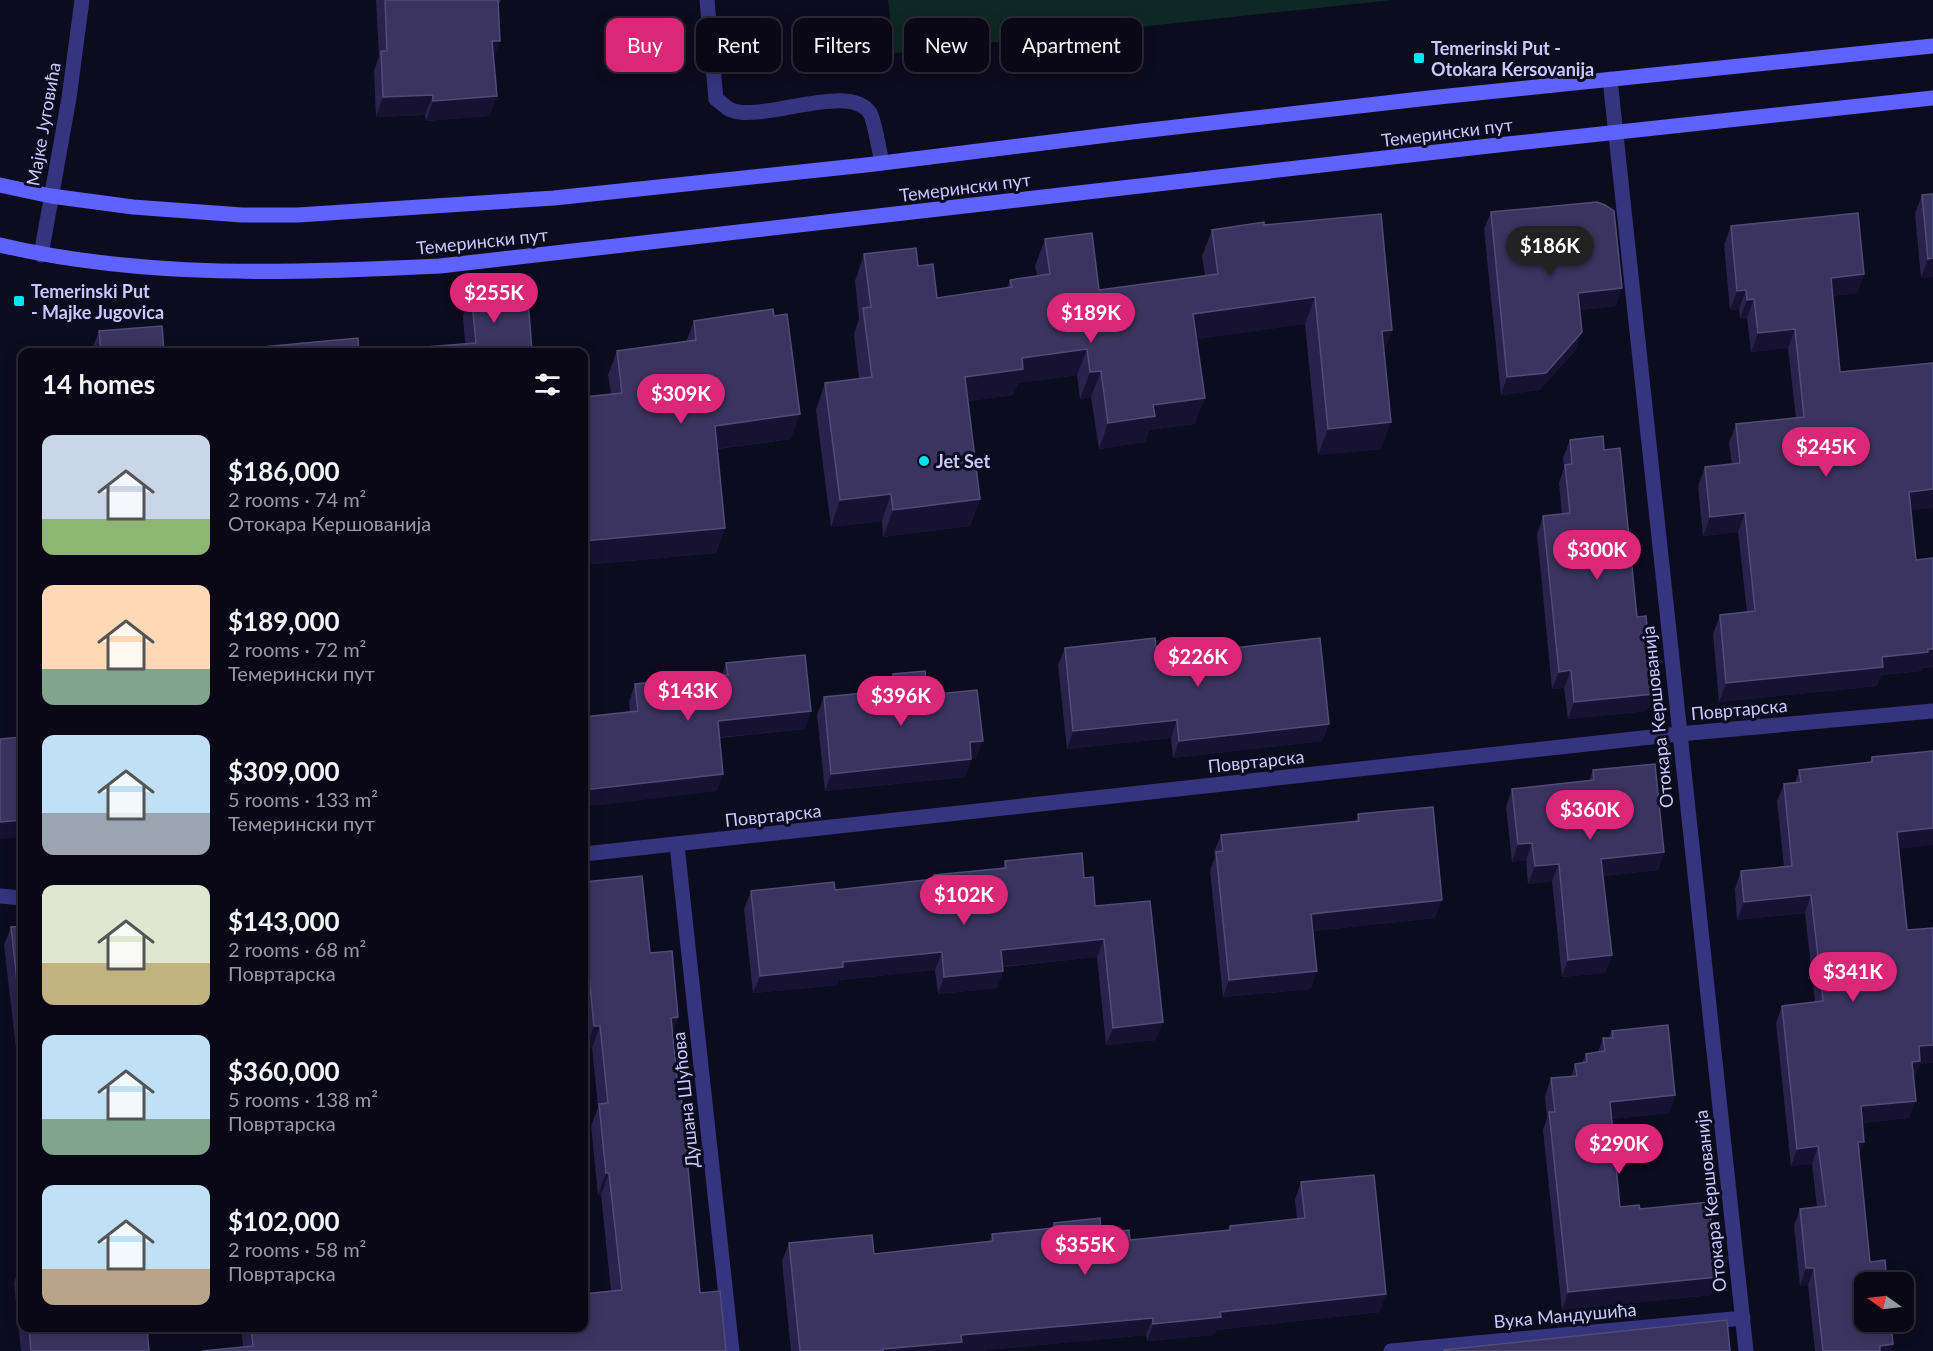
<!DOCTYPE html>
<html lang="en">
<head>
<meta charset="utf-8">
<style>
  body { margin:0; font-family:Lato,sans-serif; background:#13111f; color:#f1f3f6; height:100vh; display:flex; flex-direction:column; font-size:22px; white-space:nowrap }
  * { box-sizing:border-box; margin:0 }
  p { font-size:20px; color:#999aa1 }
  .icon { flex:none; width:33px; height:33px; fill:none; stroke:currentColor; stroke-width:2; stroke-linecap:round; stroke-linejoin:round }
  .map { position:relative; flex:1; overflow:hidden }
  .details { position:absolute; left:18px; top:348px; width:570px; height:984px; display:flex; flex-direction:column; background:#0a0816; border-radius:12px; box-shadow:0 3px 15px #0003,0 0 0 2px #2a2935 }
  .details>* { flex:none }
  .hud { position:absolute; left:606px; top:18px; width:570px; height:54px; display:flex; gap:12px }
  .needle { width:39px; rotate:284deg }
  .buttons { position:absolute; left:1854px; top:1272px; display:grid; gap:12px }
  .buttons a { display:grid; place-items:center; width:60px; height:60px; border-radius:12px; background:#0a0816; box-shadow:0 3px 15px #0003,0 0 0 2px #2a2935; font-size:30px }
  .price { position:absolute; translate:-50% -51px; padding:0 14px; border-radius:21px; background:#db2777; color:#fff; font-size:20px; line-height:39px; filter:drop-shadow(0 2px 3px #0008) }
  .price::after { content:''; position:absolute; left:50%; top:36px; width:18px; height:14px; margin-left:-9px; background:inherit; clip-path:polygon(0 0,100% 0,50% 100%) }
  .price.selected { background:#222; color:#fff }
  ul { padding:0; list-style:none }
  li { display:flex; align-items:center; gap:18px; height:150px; padding:0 24px }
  li span { display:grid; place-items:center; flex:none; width:168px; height:120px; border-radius:12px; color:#555 }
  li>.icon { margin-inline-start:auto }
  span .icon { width:72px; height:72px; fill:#fffc; stroke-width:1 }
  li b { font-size:26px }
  h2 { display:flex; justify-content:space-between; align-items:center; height:72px; padding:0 24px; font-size:26px }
  .chip { padding:0 21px; border-radius:12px; background:#0a0816; box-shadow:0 3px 15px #0003,0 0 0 2px #2a2935; font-size:21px; line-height:54px }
  .chip.selected { background:#db2777; color:#fff }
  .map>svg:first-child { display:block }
  .green { fill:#0e2826 }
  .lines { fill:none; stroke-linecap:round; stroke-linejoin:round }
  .minor { stroke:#34347f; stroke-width:15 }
  .secondary { stroke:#5f62ff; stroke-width:15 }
  .wall { fill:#29224d }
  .shaded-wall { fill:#171232 }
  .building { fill:#3b3460; stroke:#524b79; stroke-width:1.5 }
  .poi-dot { fill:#00e5f3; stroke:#0d0b1e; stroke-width:2 }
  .labels { text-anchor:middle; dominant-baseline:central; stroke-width:6; stroke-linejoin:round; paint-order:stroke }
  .poi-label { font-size:18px; font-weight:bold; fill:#ccc8ff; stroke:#0d0b1e; text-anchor:start }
  .street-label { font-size:18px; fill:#ccc8ff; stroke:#0d0b1e }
</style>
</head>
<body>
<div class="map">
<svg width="1933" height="1351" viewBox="0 0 1933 1351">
  <rect width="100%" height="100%" fill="#0d0b1e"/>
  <path class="green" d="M 888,0 L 1392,0 L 894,53 Z"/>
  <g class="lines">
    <path class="minor" d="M 707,0 L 716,99 C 721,102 726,108 731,110 C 762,123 850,81 870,113 C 874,119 880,154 882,163
      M 1610,79 L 1746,1351
      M 41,255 L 69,98 L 82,0
      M 677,845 L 732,1351
      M 584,854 L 1679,734 L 1933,711
      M 0,896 L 22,898
      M 1391,1351 L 1743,1318"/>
    <path class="secondary" d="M 0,185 L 51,196 L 133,207 L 242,215 L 298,215 L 554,198 L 866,165 L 1132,132 L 1429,98 L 1933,46
      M 0,245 C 144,279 294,273 440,266 L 1498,145 L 1933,98"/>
  </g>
  <path class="wall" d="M 376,0 L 501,0 L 498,7 L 494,58 L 497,96 L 489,116 L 426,121 L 425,115 L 376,117 L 374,71 L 379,56 Z
    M 1922,195 L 1933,277 L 1921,278 L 1915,214 Z
    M 1491,212 L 1616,306 L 1580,310 L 1576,350 L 1539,390 L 1501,395 L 1484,229 Z
    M 1264,225 L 1392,330 L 1384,351 L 1381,449 L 1318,455 L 1305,324 L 1197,339 L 1195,424 L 1149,430 L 1145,442 L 1099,449 L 1091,397 L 1080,399 L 1077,375 L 1018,383 L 1013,395 L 968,401 L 980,499 L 970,526 L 883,537 L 882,521 L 831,527 L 816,410 L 825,383 L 859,379 L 854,334 L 859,319 L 855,281 L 864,254 L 918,266 L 937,298 L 1007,288 L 1010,280 L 1037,276 L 1035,266 L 1045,239 L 1099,290 L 1205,276 L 1202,256 L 1212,230 Z
    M 1731,226 L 1864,274 L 1857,293 L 1832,296 L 1840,372 L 1933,363 L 1933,508 L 1911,510 L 1916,560 L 1933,558 L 1933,667 L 1922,668 L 1921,671 L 1881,675 L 1877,686 L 1719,702 L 1713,634 L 1720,615 L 1747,612 L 1738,532 L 1703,536 L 1698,486 L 1705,467 L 1732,464 L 1729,443 L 1736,424 L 1796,418 L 1788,348 L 1751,352 L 1747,318 L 1740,319 L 1739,309 L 1730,310 L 1724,245 Z
    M 471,291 L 532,352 L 465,344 L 463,316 Z
    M 694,321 L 791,439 L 717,449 L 725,528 L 716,553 L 584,565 L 584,397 L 611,395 L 608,375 L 617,351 L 686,342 Z
    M 99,331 L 164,352 L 91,352 Z
    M 1570,440 L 1604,450 L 1637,617 L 1647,711 L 1568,719 L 1564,688 L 1552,689 L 1537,534 L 1543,516 L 1562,514 L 1559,483 L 1564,468 L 1563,458 Z
    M 1065,648 L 1157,657 L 1329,724 L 1322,741 L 1173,758 L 1171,738 L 1067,749 L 1058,665 Z
    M 726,663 L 805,729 L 720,738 L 717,791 L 630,712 L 629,702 L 635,684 L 722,675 Z
    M 893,674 L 928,695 L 976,759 L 971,759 L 965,777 L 825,791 L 817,715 L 824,697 L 886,691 Z
    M 1872,757 L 1899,849 L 1920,1064 L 1914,1079 L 1909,1118 L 1862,1123 L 1859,1156 L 1870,1262 L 1893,1344 L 1891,1351 L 1815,1351 L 1808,1285 L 1800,1286 L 1794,1226 L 1800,1209 L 1817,1207 L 1812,1164 L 1791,1166 L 1776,1023 L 1782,1006 L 1815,1002 L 1805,913 L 1737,920 L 1735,889 L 1741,871 L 1784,867 L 1777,801 L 1784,784 L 1795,783 L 1799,770 L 1870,762 Z
    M 1593,770 L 1664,852 L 1658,870 L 1603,876 L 1612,955 L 1605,973 L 1562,977 L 1552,881 L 1528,884 L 1526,860 L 1512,862 L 1506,807 L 1512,789 L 1589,781 Z
    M 1358,814 L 1435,918 L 1313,931 L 1311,989 L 1223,997 L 1210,870 L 1215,857 L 1214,852 L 1221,835 L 1356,821 Z
    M 1005,861 L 1084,878 L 1095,906 L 1156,1040 L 1106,1045 L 1097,957 L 1003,967 L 1003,971 L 997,988 L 938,994 L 935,970 L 839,980 L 837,985 L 753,993 L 744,909 L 751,891 L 835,890 L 932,879 L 934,875 L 1003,868 Z
    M 642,876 L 650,953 L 672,951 L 678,1017 L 673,1032 L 679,1096 L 681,1095 L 700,1293 L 720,1291 L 726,1351 L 202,1351 L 243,1347 L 241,1328 L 584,1328 L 584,1294 L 611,1291 L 601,1195 L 598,1195 L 591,1126 L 598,1107 L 592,1048 L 586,1049 L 584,1028 L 584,882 Z
    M 22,926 L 22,1100 L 4,945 L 11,927 Z
    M 1612,1031 L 1675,1095 L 1669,1113 L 1612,1119 L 1620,1207 L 1640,1209 L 1717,1277 L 1711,1295 L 1562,1310 L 1543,1130 L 1547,1118 L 1545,1096 L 1551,1078 L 1571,1077 L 1575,1064 L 1582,1063 L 1586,1054 L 1598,1052 L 1603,1038 L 1609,1038 Z
    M 22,1102 L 22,1127 L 21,1107 Z
    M 1301,1182 L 1380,1312 L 1216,1330 L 1214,1335 L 1147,1341 L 1146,1335 L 977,1351 L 791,1351 L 782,1261 L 789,1243 L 874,1254 L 989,1242 L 992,1234 L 1052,1228 L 1054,1223 L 1101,1233 L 1130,1240 L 1228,1230 L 1230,1226 L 1297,1219 L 1295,1200 Z
    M 22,1260 L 22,1328 L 147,1328 L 149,1351 L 21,1351 L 14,1283 Z"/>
  <path class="shaded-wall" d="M 492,41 L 500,41 L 493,61 Z
    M 433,95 L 425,115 L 376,117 L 383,97 Z
    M 497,96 L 489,116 L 426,121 L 433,101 Z
    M 1933,258 L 1933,277 L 1921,278 L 1928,259 Z
    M 1864,274 L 1857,293 L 1824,297 L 1831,278 Z
    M 1622,288 L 1616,306 L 1572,311 L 1578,293 Z
    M 1746,290 L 1739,309 L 1730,310 L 1737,291 Z
    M 1315,297 L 1305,324 L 1184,341 L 1193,314 Z
    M 1754,299 L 1747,318 L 1740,319 L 1747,300 Z
    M 1795,329 L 1788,348 L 1751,352 L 1758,333 Z
    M 1392,330 L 1382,357 L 1382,331 Z
    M 1582,332 L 1576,350 L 1539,390 L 1501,395 L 1507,377 Z
    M 1087,349 L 1077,375 L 1018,383 L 1013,395 L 955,403 L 965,377 L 1022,358 Z
    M 1101,371 L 1091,397 L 1080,399 L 1090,372 Z
    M 1205,398 L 1195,424 L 1149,430 L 1145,442 L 1099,449 L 1108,423 L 1153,405 Z
    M 800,414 L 791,439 L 706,450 L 715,426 Z
    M 1391,422 L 1381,449 L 1318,455 L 1328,429 Z
    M 1933,489 L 1933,508 L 1903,511 L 1909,492 Z
    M 891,494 L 882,521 L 831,527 L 840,500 Z
    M 980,499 L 970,526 L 883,537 L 893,510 Z
    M 1745,513 L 1738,532 L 1703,536 L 1710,517 Z
    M 725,528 L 716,553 L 584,565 L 584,541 Z
    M 1933,649 L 1933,667 L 1922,668 L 1921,671 L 1881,675 L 1877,686 L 1719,702 L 1726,683 Z
    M 1571,670 L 1564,688 L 1552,689 L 1559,672 Z
    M 1654,694 L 1647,711 L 1568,719 L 1574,702 Z
    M 811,711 L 805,729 L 711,738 L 718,721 Z
    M 1177,720 L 1171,738 L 1067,749 L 1073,731 Z
    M 1329,724 L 1322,741 L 1173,758 L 1179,741 Z
    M 983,741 L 976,759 L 971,759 L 965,777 L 825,791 L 831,774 L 970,742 Z
    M 723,774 L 717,791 L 584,807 L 584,790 Z
    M 22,820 L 22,837 L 0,839 L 0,822 Z
    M 1933,828 L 1933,845 L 1890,850 L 1897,832 Z
    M 1532,843 L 1526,860 L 1512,862 L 1518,844 Z
    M 1664,852 L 1658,870 L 1595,877 L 1601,859 Z
    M 1559,864 L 1552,881 L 1528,884 L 1535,866 Z
    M 1811,895 L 1805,913 L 1737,920 L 1744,902 Z
    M 1442,900 L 1435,918 L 1305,932 L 1311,914 Z
    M 1104,939 L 1097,957 L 995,967 L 1001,950 Z
    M 942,952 L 935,970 L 839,980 L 837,985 L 753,993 L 760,976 L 843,962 Z
    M 584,955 L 587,955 L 584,964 Z
    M 1612,955 L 1605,973 L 1562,977 L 1568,960 Z
    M 1003,971 L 997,988 L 938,994 L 944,977 Z
    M 1317,971 L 1311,989 L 1223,997 L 1229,980 Z
    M 678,1017 L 670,1040 L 671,1018 Z
    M 1163,1022 L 1156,1040 L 1106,1045 L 1113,1028 Z
    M 594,1026 L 600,1026 L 592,1048 L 586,1049 Z
    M 1933,1045 L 1933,1063 L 1920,1064 L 1914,1079 L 1906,1080 L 1919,1046 Z
    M 1675,1095 L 1669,1113 L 1604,1120 L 1610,1102 Z
    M 1916,1101 L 1909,1118 L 1854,1124 L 1861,1106 Z
    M 1858,1142 L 1864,1142 L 1858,1159 Z
    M 1818,1146 L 1812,1164 L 1791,1166 L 1797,1149 Z
    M 606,1173 L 609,1173 L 601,1195 L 598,1195 Z
    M 1806,1268 L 1814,1268 L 1808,1285 L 1800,1286 Z
    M 1717,1277 L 1711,1295 L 1562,1310 L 1568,1292 Z
    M 1386,1294 L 1380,1312 L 1216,1330 L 1214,1335 L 1147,1341 L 1153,1324 L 1220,1312 Z
    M 1153,1318 L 1146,1335 L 977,1351 L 883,1351 L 883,1349 L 961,1335 Z
    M 1893,1344 L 1891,1351 L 1878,1351 L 1880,1346 Z"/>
  <path class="building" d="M 385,0 L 498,0 L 500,41 L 492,41 L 497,96 L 433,101 L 433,95 L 383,97 L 381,51 L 387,51 Z
    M 1933,194 L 1933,258 L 1928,259 L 1922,195 Z
    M 1597,202 L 1605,205 L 1614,211 L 1622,288 L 1578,293 L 1582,332 L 1546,373 L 1507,377 L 1491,212 Z
    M 1858,213 L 1864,274 L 1831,278 L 1840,372 L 1933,363 L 1933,489 L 1909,492 L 1916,560 L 1933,558 L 1933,649 L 1928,649 L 1928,652 L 1882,657 L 1883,667 L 1726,683 L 1720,615 L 1755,611 L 1745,513 L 1710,517 L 1705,467 L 1740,463 L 1736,424 L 1804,417 L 1795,329 L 1758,333 L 1754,299 L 1747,300 L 1746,290 L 1737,291 L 1731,226 Z
    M 1381,214 L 1392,330 L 1382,331 L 1391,422 L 1328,429 L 1315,297 L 1193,314 L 1205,398 L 1153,405 L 1155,416 L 1108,423 L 1101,371 L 1090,372 L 1087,349 L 1022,358 L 1023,369 L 965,377 L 980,499 L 893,510 L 891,494 L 840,500 L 825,383 L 872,377 L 863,308 L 871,307 L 864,254 L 916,248 L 918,266 L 933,264 L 937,298 L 1012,287 L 1010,280 L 1050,274 L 1045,239 L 1092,233 L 1099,290 L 1218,274 L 1212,230 L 1264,222 L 1264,225 Z
    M 527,286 L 532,352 L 361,352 L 476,343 L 471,291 Z
    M 773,309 L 774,316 L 787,314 L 800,414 L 715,426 L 725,528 L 584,541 L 584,397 L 622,393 L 617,351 L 696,340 L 694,321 Z
    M 162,326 L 164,352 L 101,352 L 99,331 Z
    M 358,338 L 359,352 L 208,352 Z
    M 1603,436 L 1604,450 L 1620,448 L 1637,617 L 1646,616 L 1654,694 L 1574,702 L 1571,670 L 1559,672 L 1543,516 L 1570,513 L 1565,465 L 1572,464 L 1570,440 Z
    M 1155,638 L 1157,657 L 1320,638 L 1329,724 L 1179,741 L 1177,720 L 1073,731 L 1065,648 Z
    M 805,655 L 811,711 L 718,721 L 723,774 L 584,790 L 584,717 L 638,711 L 635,684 L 728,675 L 726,663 Z
    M 925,671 L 928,695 L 977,690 L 983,741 L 970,742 L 971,759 L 831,774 L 824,697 L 894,690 L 893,674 Z
    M 22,737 L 22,820 L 0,822 L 0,739 Z
    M 1933,751 L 1933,828 L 1897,832 L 1907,930 L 1933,928 L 1933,1045 L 1919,1046 L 1920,1061 L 1912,1062 L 1916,1101 L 1861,1106 L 1864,1142 L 1858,1142 L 1870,1262 L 1885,1260 L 1887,1282 L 1864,1282 L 1864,1322 L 1891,1322 L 1893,1344 L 1880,1346 L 1880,1351 L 1823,1351 L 1814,1268 L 1806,1268 L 1800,1209 L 1826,1206 L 1818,1146 L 1797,1149 L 1782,1006 L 1823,1001 L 1811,895 L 1744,902 L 1741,871 L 1792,866 L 1784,784 L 1801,782 L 1799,770 L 1872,762 L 1872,757 Z
    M 1655,764 L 1664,852 L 1601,859 L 1612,955 L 1568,960 L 1559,864 L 1535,866 L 1532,843 L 1518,844 L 1512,789 L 1594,780 L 1593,770 Z
    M 1433,807 L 1442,900 L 1311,914 L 1317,971 L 1229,980 L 1216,852 L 1223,851 L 1221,835 L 1359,821 L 1358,814 Z
    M 1082,853 L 1084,878 L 1093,877 L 1095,906 L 1150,901 L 1163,1022 L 1113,1028 L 1104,939 L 1001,950 L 1003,971 L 944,977 L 942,952 L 843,962 L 843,967 L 760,976 L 751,891 L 834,882 L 835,890 L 934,879 L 934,875 L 1006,868 L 1005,861 Z
    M 642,876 L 650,953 L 672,951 L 678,1017 L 671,1018 L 679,1096 L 681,1095 L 700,1293 L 720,1291 L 726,1351 L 202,1351 L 253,1346 L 251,1328 L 584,1328 L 584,1294 L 622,1290 L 609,1173 L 606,1173 L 599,1104 L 608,1103 L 600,1026 L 594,1026 L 587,955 L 584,955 L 584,882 Z
    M 22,926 L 22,1027 L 11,927 Z
    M 1668,1025 L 1675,1095 L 1610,1102 L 1620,1207 L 1639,1205 L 1640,1209 L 1709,1202 L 1717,1277 L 1568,1292 L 1549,1112 L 1555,1112 L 1551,1078 L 1577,1076 L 1575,1064 L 1587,1062 L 1586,1054 L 1605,1051 L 1603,1038 L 1613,1038 L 1612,1031 Z
    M 1374,1175 L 1386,1294 L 1220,1312 L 1221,1317 L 1153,1324 L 1153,1318 L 961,1335 L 962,1342 L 883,1349 L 883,1351 L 800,1351 L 789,1243 L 872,1235 L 874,1254 L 993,1241 L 992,1234 L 1054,1228 L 1054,1223 L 1100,1218 L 1101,1233 L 1129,1230 L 1130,1240 L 1230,1230 L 1230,1226 L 1305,1218 L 1301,1182 Z
    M 1727,1320 L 1730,1351 L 1444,1351 L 1444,1350 Z
    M 29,1328 L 147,1328 L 149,1351 L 31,1351 Z"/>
  <g class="poi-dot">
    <rect x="1413" y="52" width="12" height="12" rx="3"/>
    <rect x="13" y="295" width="12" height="12" rx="3"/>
    <circle cx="924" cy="461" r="6"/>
  </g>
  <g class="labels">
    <g class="poi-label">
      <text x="1431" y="48">Temerinski Put -<tspan x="1431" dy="21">Otokara Kersovanija</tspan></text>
      <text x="31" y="291">Temerinski Put<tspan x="31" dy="21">- Majke Jugovica</tspan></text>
      <text x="936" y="461">Jet Set</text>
    </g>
    <g class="street-label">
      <text transform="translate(43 124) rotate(-80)">Мајке Југовића</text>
      <text transform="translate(1447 132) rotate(-7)">Темерински пут</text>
      <text transform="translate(965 187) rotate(-7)">Темерински пут</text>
      <text transform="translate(482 241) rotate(-6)">Темерински пут</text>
      <text transform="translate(1739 709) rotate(-5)">Повртарска</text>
      <text transform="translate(1657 717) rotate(-96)">Отокара Кершованија</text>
      <text transform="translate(1256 761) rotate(-6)">Повртарска</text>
      <text transform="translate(773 815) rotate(-6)">Повртарска</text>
      <text transform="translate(685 1100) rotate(-96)">Душана Шућова</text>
      <text transform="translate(1710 1201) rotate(-96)">Отокара Кершованија</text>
      <text transform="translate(1565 1315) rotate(-5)">Вука Мандушића</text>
    </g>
  </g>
</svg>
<div class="buttons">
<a><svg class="needle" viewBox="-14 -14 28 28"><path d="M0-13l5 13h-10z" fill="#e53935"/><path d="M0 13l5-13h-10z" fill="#999aa1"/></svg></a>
</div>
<b class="price selected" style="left:1550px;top:277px">$186K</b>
<b class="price" style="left:494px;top:324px">$255K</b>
<b class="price" style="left:1091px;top:344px">$189K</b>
<b class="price" style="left:681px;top:425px">$309K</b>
<b class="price" style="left:1826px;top:478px">$245K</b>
<b class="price" style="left:1597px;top:581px">$300K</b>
<b class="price" style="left:1198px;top:688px">$226K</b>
<b class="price" style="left:688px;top:722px">$143K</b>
<b class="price" style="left:901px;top:727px">$396K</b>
<b class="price" style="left:1590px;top:841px">$360K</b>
<b class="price" style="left:964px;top:926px">$102K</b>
<b class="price" style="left:1853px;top:1003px">$341K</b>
<b class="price" style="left:1619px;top:1175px">$290K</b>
<b class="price" style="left:1085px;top:1276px">$355K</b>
<div class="hud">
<a class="chip selected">Buy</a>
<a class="chip">Rent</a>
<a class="chip">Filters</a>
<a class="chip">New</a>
<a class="chip">Apartment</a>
</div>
<section class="details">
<h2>14 homes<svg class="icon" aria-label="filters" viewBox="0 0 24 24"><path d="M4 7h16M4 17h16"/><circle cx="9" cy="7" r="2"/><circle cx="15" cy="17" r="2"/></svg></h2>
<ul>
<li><span style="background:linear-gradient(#c9d6e8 70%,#8fb573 0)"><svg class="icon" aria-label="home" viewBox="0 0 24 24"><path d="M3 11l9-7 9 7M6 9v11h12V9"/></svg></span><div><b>$186,000</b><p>2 rooms · 74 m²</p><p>Отокара Кершованија</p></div></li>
<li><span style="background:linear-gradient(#ffd9b3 70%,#7fa58c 0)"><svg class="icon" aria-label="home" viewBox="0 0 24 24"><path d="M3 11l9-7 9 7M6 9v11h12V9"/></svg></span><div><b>$189,000</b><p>2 rooms · 72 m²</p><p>Темерински пут</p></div></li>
<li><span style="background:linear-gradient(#bfe0f5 65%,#9aa5b1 0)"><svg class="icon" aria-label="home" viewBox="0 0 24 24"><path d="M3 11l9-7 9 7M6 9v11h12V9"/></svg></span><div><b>$309,000</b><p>5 rooms · 133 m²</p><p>Темерински пут</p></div></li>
<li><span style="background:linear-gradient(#dfe7d0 65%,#c2b280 0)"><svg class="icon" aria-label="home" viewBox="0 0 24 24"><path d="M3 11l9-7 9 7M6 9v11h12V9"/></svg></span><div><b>$143,000</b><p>2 rooms · 68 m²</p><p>Повртарска</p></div></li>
<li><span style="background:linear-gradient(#bfe0f5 70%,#7fa58c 0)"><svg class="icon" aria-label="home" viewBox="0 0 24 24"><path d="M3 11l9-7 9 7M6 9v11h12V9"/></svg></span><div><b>$360,000</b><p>5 rooms · 138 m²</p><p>Повртарска</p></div></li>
<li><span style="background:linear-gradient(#bfe0f5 70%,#b9a48a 0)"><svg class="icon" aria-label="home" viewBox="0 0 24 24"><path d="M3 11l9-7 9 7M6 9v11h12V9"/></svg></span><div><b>$102,000</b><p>2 rooms · 58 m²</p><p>Повртарска</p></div></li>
</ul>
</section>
</div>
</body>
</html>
